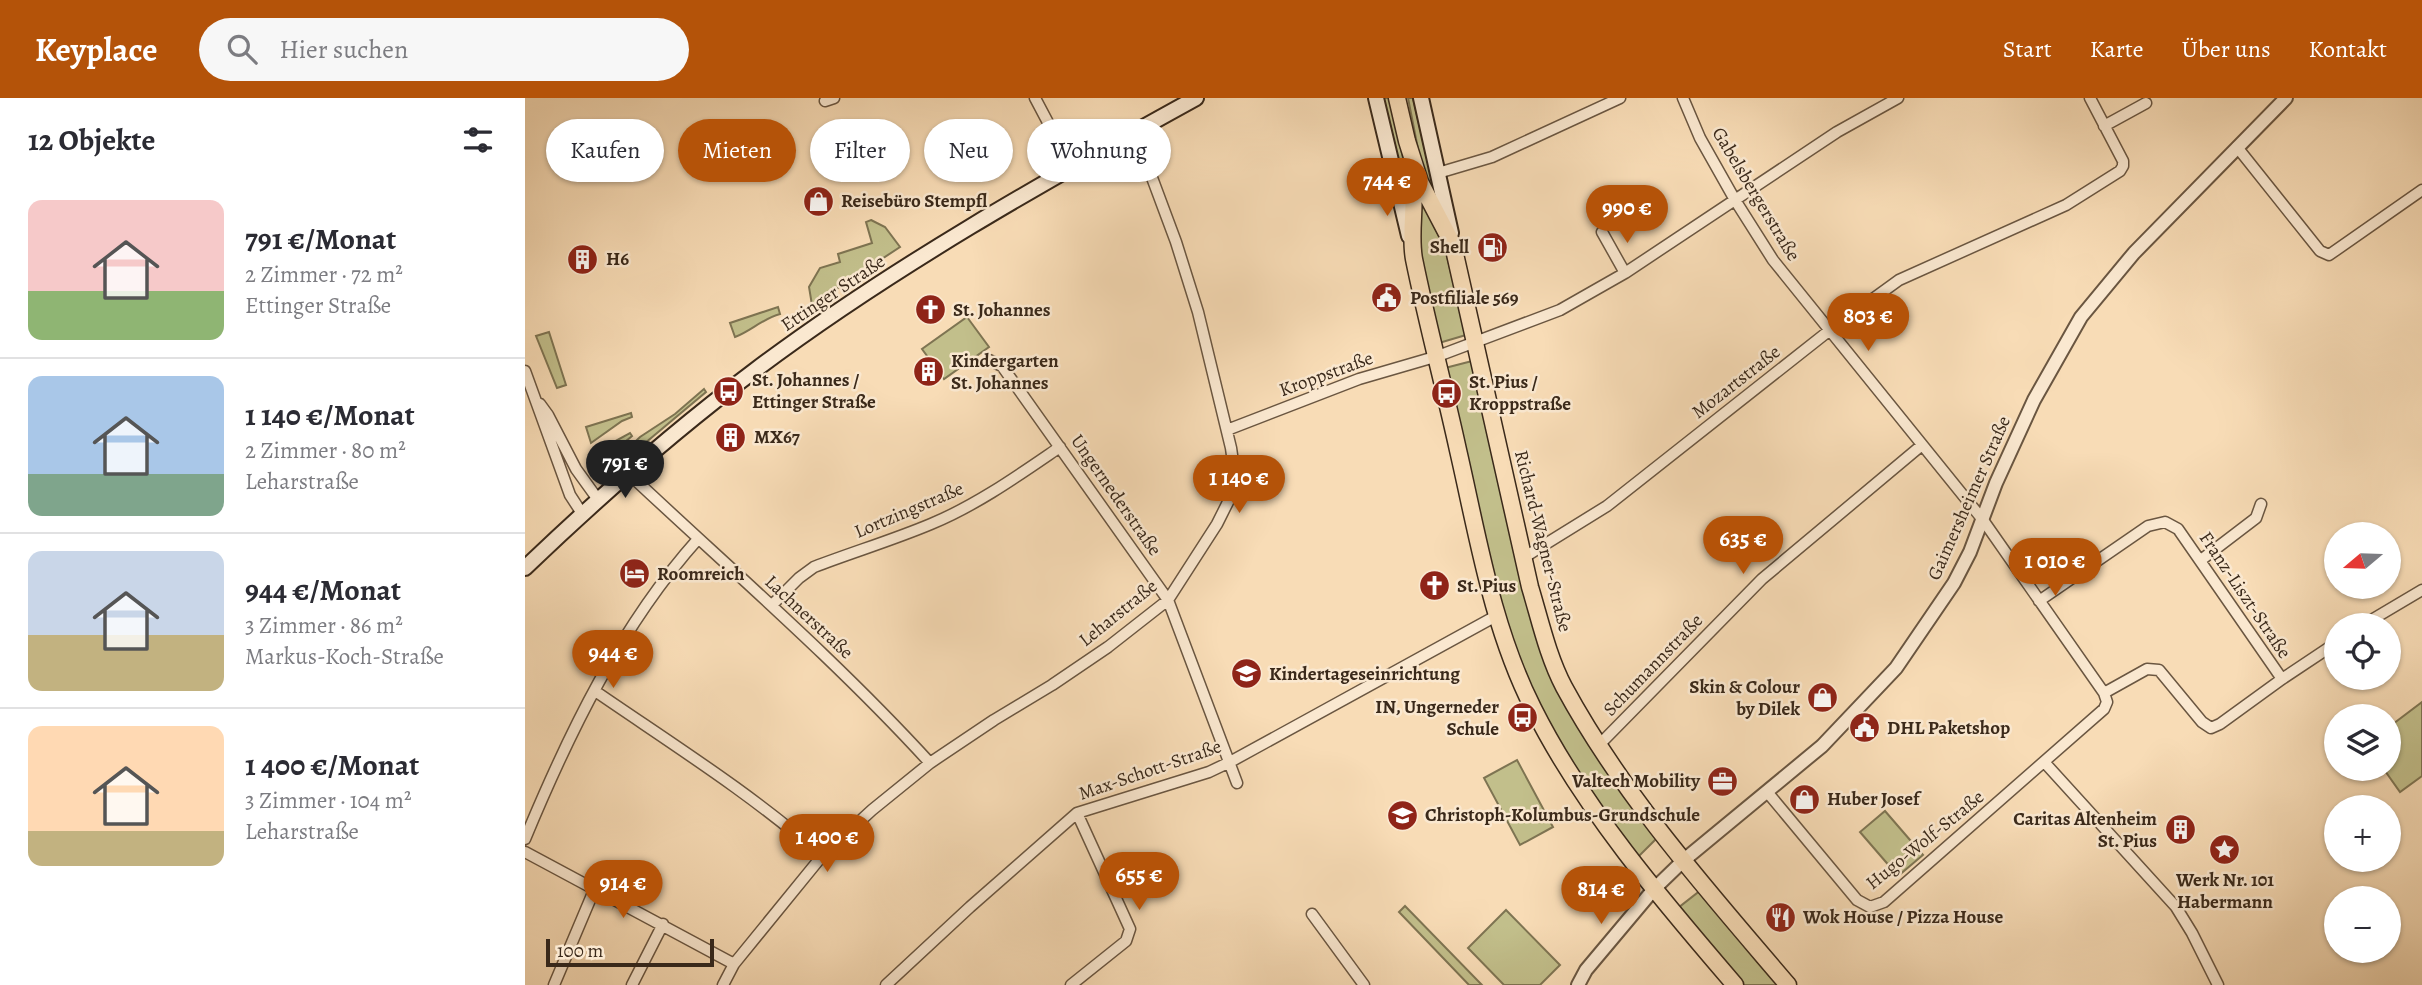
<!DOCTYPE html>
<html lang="de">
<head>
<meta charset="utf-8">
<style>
  body { margin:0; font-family:Alegreya,serif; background:#f7f7f7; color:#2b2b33; height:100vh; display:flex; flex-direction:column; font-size:26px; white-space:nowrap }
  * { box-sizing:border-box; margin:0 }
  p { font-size:23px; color:#7c7c81 }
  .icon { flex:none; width:38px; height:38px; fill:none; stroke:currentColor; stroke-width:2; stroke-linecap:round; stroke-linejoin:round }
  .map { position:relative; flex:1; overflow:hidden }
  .panel { display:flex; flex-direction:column; background:#fff; width:525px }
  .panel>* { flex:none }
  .banner { position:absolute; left:21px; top:21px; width:665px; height:63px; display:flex; gap:14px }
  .needle { width:46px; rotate:251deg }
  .controls { position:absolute; left:1799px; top:424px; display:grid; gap:14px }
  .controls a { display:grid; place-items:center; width:77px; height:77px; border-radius:50%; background:#fff; box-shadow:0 2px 5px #0004; font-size:35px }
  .scale { position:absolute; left:21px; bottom:18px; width:168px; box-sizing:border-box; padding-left:7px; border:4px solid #3a291a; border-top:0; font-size:19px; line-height:24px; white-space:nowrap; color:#3a291a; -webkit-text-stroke:5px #fae8d0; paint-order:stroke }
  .price { position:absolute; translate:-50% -60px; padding:0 16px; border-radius:24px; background:#b45309; color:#fff; font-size:23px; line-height:46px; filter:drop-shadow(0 2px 4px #0008) }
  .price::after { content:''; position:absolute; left:50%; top:42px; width:21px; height:16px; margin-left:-10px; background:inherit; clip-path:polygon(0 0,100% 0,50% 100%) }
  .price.on { background:#222; color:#fff }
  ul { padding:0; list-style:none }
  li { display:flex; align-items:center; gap:21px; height:175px; padding:0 28px }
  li+li { border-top:2px solid #e1e1e2 }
  li span { display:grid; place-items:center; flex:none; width:196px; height:140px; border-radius:14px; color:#555 }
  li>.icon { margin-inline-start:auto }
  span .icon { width:84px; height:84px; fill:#fffc; stroke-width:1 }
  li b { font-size:30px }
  h2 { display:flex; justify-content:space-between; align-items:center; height:84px; padding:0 28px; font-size:30px }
  .tag { padding:0 24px; border-radius:32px; background:#fff; box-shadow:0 2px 5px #0004; font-size:24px; line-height:63px }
  .tag.on { background:#b45309; color:#fff }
  header { display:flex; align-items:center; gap:42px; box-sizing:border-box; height:98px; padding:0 35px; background:#b45309; color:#fff }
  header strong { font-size:33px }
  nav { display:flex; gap:38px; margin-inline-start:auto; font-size:24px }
  .search { width:490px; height:63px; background:#f7f7f7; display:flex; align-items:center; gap:18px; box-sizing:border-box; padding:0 24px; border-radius:38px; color:#7c7c81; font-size:26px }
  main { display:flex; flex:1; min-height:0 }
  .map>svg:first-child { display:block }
  .green { fill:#c2bf8b; stroke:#7e7452; stroke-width:2 }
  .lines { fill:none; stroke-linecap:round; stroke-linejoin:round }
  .minor-casing { stroke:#6a5641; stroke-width:13 }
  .tertiary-casing { stroke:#6a5641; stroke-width:16 }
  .secondary-casing { stroke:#3a291a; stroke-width:18 }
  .primary-casing { stroke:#3a291a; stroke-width:19 }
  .minor { stroke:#fae8d0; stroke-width:10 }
  .tertiary { stroke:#fae8d0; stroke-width:12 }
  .secondary { stroke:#fae8d0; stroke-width:14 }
  .primary { stroke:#f8dcb6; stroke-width:16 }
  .labels { text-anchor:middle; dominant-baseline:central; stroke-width:5; stroke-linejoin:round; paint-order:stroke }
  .street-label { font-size:19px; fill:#3a291a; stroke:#fae8d0 }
  .poi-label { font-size:19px; font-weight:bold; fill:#3a291a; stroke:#fae8d0; text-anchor:start }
</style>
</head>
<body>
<header>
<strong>Keyplace</strong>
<div class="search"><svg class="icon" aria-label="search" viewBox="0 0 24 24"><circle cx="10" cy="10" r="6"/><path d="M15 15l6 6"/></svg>Hier suchen</div>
<nav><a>Start</a><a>Karte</a><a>Über uns</a><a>Kontakt</a></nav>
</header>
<main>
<section class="panel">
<h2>12 Objekte<svg class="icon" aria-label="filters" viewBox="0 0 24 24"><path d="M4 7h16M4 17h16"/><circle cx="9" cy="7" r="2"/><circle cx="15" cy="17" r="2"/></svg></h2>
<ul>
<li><span style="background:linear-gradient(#f6c9c9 65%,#8fb573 0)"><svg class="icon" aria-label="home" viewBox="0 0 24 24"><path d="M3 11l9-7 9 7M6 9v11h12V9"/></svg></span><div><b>791 €/Monat</b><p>2 Zimmer · 72 m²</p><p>Ettinger Straße</p></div></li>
<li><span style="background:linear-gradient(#a9c7e8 70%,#7fa58c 0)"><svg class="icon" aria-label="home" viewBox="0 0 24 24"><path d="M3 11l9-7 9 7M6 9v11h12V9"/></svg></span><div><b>1 140 €/Monat</b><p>2 Zimmer · 80 m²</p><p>Leharstraße</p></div></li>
<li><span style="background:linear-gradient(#c9d6e8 60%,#c2b280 0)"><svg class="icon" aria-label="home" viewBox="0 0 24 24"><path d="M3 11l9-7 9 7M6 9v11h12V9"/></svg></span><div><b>944 €/Monat</b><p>3 Zimmer · 86 m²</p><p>Markus-Koch-Straße</p></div></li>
<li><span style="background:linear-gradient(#ffd9b3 75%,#c2b280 0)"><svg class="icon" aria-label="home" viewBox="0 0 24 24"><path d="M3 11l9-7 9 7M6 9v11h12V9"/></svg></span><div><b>1 400 €/Monat</b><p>3 Zimmer · 104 m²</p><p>Leharstraße</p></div></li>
</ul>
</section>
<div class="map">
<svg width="1897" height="887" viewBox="0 0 1897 887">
  <rect width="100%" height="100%" fill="#f8dcb6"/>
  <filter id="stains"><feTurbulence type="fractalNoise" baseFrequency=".00286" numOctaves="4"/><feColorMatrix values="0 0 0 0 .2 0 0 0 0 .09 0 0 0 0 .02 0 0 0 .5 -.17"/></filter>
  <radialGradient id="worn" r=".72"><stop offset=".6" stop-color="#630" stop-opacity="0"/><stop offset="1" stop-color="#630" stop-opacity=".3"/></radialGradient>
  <path class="green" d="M 856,0 L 864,0 L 882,77 L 885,110 Z
    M 883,0 L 888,0 L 912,104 L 910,106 L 895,61 Z
    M 894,98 L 920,150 L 941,237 L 914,245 L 895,155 Z
    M 346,122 L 360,129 L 375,149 L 287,207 L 284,189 L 295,170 L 315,164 L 313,156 L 347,145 L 341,124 Z
    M 253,209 L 255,216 C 237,221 226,233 210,239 L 205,225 Z
    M 442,219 L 464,249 L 419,281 L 397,251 Z
    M 24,234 L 41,287 L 32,290 L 11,238 Z
    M 951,262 L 1030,579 L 1132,740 L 1113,759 L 1038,654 L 1003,588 L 973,503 L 920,270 Z
    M 179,291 L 181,294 L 89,371 L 86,371 L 86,367 L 115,339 L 150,316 Z
    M 106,315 L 107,319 L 97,323 L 66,345 L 61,329 Z
    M 105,335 L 107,338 L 76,364 L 73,363 L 72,353 Z
    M 1897,604 L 1897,678 L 1875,694 L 1858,670 L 1864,670 L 1864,629 Z
    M 992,662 L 1028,729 L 995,747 L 959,680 Z
    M 1360,713 L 1398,757 L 1373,778 L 1335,734 Z
    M 1176,792 L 1256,887 L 1219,887 L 1153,810 Z
    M 880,808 L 957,887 L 944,887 L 874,814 Z
    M 981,812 L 1035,867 L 1015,887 L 979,887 L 943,850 Z"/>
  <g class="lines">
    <defs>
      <path id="minor" d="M 510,0 L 547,70
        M 1158,0 L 1175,40 L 1210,102 L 1248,162 L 1458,422 L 1579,595 L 1582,604 L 1579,611 L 1359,804 L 1345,809 L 1332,802 L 1243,695
        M 300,3 L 309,0
        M 1579,28 L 1621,5
        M 1712,49 L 1795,153 L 1804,157 L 1897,92
        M 913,75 L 967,59 L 1095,0
        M 1077,134 L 1100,175
        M 464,262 L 477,268 L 643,502 L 712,685
        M 0,273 L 45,397 L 58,417
        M 15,306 L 23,317 L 51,371 L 74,403
        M 702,332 L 834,281 L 913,258 L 1035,212 L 1100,175 L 1312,34 L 1373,0
        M 104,376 C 205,471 311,562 405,665
        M 998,460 L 1082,408 L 1305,232 L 1374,182 L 1541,107 L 1595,73 L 1598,68 L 1598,63 L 1565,0
        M 1676,462 L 1731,420 L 1736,406
        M 1514,503 L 1623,428 L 1640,424 L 1653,431 L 1757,581
        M 247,507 L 274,480 L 289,469 C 328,454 368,442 406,426 C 452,407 494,377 535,349
        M 1838,527 L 1897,492
        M 70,593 C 147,646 227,696 297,758
        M 1579,595 L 1622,571 L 1634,572 L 1677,624 L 1686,630 L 1695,626 L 1757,581 L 1811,545
        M 1074,647 L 1237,481 L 1397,347
        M 1520,665 L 1651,809 L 1667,835 L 1693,887
        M 0,741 C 44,635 96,527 173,441
        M 0,754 L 209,866
        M 787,816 L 839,887
        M 29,887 L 70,790
        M 107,887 L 138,826
        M 198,887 L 209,866 L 297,758 L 347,712 L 405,665 L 469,622 L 527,587 L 583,549 L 643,502 L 692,426 L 705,400 L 709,371 L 706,350 L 673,214 L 651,144 L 610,34
        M 361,887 L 445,809 L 552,715 L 684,674 L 705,664 L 971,518
        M 546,887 L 601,843 L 605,831 L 552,715"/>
      <path id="tertiary" d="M 1053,887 L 1061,872 L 1129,791 L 1159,762 L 1297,648 L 1371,570 L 1429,485 L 1445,454 L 1471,385 L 1509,302 L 1556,219 L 1609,155 L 1761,0"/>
      <path id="secondary" d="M 851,0 L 884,138
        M 896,0 L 926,135
        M 0,470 C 72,401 149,333 229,273 C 366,170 522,82 671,0"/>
      <path id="primary" d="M 872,0 L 882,43 L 895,84 L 928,147 L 1005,489 C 1015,522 1023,559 1039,589 C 1098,698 1183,793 1263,887
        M 887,77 C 892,105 884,134 889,161 C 902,225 919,288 933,352 C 953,439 967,529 1008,610 C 1058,710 1137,802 1210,887"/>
    </defs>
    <use href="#minor" class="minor-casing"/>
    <use href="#tertiary" class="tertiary-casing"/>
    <use href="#secondary" class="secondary-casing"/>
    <use href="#primary" class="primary-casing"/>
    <use href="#minor" class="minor"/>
    <use href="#tertiary" class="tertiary"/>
    <use href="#secondary" class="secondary"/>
    <use href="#primary" class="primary"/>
  </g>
  <defs>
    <symbol id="shop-disc" viewBox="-11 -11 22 22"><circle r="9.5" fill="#8f2418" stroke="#fae8d0"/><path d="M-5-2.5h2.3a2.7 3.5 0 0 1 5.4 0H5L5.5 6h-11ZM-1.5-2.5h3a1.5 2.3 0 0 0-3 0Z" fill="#fff"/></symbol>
    <symbol id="fuel-disc" viewBox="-11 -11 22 22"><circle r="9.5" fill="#8f2418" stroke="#fae8d0"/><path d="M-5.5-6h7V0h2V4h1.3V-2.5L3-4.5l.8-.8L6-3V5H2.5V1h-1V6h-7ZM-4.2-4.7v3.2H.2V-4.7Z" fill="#fff"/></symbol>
    <symbol id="building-disc" viewBox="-11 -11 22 22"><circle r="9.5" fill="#8f2418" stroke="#fae8d0"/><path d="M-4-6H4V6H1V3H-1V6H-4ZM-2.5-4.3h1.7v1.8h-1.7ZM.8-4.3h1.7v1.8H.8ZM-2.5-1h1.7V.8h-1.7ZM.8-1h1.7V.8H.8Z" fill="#fff"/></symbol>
    <symbol id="civic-disc" viewBox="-11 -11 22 22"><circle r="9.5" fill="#8f2418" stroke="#fae8d0"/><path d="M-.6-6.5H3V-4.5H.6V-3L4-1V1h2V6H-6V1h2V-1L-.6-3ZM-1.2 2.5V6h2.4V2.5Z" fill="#fff"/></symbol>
    <symbol id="church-disc" viewBox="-11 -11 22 22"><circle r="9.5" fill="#8f2418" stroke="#fae8d0"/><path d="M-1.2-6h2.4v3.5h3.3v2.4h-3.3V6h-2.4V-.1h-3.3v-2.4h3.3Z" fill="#fff"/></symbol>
    <symbol id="bus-disc" viewBox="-11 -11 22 22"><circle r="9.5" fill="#8f2418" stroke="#fae8d0"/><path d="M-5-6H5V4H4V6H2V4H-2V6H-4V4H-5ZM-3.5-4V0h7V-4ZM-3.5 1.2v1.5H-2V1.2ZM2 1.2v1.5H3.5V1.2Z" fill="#fff"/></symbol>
    <symbol id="hotel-disc" viewBox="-11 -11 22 22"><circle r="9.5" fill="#8f2418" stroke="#fae8d0"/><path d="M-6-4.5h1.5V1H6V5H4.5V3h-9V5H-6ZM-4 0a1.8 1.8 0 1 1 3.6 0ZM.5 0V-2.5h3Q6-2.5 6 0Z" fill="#fff"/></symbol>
    <symbol id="school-disc" viewBox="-11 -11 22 22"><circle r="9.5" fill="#8f2418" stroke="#fae8d0"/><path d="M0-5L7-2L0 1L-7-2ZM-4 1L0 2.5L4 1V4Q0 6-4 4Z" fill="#fff"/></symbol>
    <symbol id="office-disc" viewBox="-11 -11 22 22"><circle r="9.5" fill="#8f2418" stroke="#fae8d0"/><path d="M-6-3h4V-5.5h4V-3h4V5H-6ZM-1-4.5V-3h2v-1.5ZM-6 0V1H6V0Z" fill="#fff"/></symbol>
    <symbol id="sight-disc" viewBox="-11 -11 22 22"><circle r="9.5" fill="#8f2418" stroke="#fae8d0"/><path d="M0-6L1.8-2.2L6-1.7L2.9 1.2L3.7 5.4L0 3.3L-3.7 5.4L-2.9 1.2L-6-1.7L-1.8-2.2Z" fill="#fff"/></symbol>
    <symbol id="restaurant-disc" viewBox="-11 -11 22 22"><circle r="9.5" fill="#8f2418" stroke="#fae8d0"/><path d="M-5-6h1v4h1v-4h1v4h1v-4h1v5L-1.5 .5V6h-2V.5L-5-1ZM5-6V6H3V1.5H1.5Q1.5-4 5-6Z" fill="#fff"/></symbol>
  </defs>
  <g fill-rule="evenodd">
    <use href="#shop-disc" x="276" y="86" width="35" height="35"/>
    <use href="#fuel-disc" x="950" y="132" width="35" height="35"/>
    <use href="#building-disc" x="40" y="144" width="35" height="35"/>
    <use href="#civic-disc" x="844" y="182" width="35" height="35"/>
    <use href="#church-disc" x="388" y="194" width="35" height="35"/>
    <use href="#building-disc" x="386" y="256" width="35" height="35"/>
    <use href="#bus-disc" x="186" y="276" width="35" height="35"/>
    <use href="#bus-disc" x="904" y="278" width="35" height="35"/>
    <use href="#building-disc" x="188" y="322" width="35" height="35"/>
    <use href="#hotel-disc" x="92" y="458" width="35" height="35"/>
    <use href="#church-disc" x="892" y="470" width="35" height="35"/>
    <use href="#school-disc" x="704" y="558" width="35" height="35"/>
    <use href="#shop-disc" x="1280" y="582" width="35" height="35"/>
    <use href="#bus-disc" x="980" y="602" width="35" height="35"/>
    <use href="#civic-disc" x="1322" y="612" width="35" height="35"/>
    <use href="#office-disc" x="1180" y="666" width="35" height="35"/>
    <use href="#shop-disc" x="1262" y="684" width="35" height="35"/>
    <use href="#school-disc" x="860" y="700" width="35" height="35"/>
    <use href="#building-disc" x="1638" y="714" width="35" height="35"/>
    <use href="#sight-disc" x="1682" y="734" width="35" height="35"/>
    <use href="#restaurant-disc" x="1238" y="802" width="35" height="35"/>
  </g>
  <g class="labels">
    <g class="street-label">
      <text transform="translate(1231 96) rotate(59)">Gabelsbergerstraße</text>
      <text transform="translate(308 195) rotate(-34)">Ettinger Straße</text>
      <text transform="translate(801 276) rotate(-20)">Kroppstraße</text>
      <text transform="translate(1211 284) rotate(-38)">Mozartstraße</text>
      <text transform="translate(591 397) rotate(55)">Ungernederstraße</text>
      <text transform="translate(1444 400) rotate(-66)">Gaimersheimer Straße</text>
      <text transform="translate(384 412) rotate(-23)">Lortzingstraße</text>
      <text transform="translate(1018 443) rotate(76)">Richard-Wagner-Straße</text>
      <text transform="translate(1720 497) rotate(56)">Franz-Liszt-Straße</text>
      <text transform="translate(593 515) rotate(-39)">Leharstraße</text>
      <text transform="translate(284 519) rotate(43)">Lachnerstraße</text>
      <text transform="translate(1128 567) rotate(-46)">Schumannstraße</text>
      <text transform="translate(625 672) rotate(-19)">Max-Schott-Straße</text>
      <text transform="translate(1400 742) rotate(-39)">Hugo-Wolf-Straße</text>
    </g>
    <g class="poi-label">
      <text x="316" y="103">Reisebüro Stempfl</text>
      <text x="944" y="149" text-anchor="end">Shell</text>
      <text x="81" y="161">H6</text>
      <text x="885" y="200">Postfiliale 569</text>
      <text x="428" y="212">St. Johannes</text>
      <text x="426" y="263">Kindergarten<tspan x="426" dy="22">St. Johannes</tspan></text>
      <text x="227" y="282">St. Johannes /<tspan x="227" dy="22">Ettinger Straße</tspan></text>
      <text x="944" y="284">St. Pius /<tspan x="944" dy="22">Kroppstraße</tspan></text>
      <text x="229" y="339">MX67</text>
      <text x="132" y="476">Roomreich</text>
      <text x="932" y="488">St. Pius</text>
      <text x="744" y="576">Kindertageseinrichtung</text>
      <text x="1275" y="589" text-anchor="end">Skin &amp; Colour<tspan x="1275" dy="22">by Dilek</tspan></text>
      <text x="974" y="609" text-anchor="end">IN, Ungerneder<tspan x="974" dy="22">Schule</tspan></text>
      <text x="1362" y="630">DHL Paketshop</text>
      <text x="1175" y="683" text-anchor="end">Valtech Mobility</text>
      <text x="1302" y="701">Huber Josef</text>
      <text x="900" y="717">Christoph-Kolumbus-Grundschule</text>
      <text x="1632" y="721" text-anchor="end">Caritas Altenheim<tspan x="1632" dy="22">St. Pius</tspan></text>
      <text x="1700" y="782" text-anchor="middle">Werk Nr. 101<tspan x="1700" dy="22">Habermann</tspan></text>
      <text x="1278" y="819">Wok House / Pizza House</text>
    </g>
  </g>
  <rect width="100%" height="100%" filter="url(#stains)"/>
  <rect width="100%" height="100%" fill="url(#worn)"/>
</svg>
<div class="controls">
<a><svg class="needle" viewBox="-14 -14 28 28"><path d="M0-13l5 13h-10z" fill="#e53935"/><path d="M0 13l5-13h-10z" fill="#7c7c81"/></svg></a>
<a><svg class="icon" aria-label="locate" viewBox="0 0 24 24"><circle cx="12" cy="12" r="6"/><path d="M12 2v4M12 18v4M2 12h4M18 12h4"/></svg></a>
<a><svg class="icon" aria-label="layers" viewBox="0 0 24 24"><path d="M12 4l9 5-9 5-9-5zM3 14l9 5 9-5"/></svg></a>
<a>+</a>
<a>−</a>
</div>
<div class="scale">100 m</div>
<b class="price" style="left:862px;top:120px">744 €</b>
<b class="price" style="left:1102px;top:147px">990 €</b>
<b class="price" style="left:1343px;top:255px">803 €</b>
<b class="price on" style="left:100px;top:402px">791 €</b>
<b class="price" style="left:714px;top:417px">1 140 €</b>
<b class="price" style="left:1218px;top:478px">635 €</b>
<b class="price" style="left:1530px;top:500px">1 010 €</b>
<b class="price" style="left:88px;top:592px">944 €</b>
<b class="price" style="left:302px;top:776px">1 400 €</b>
<b class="price" style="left:614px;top:814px">655 €</b>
<b class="price" style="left:98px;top:822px">914 €</b>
<b class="price" style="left:1076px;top:828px">814 €</b>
<div class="banner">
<a class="tag">Kaufen</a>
<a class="tag on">Mieten</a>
<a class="tag">Filter</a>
<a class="tag">Neu</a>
<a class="tag">Wohnung</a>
</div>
</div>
</main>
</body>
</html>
